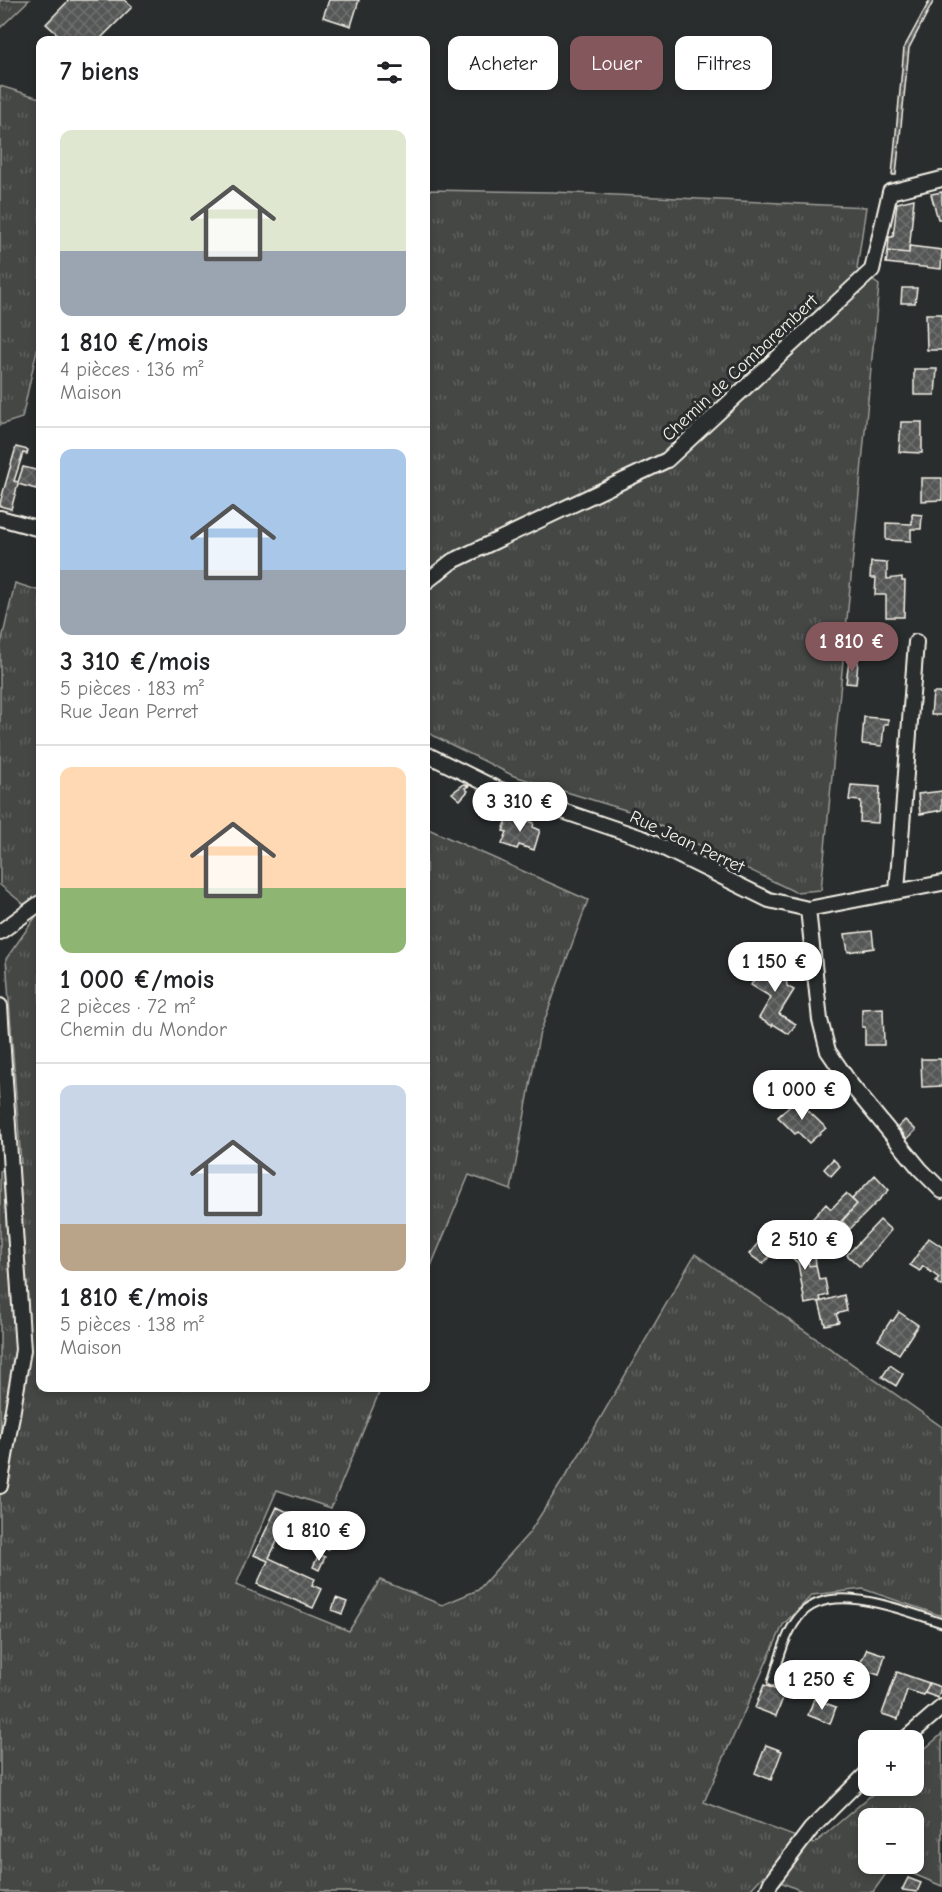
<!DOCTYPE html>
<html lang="fr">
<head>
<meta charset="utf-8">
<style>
  body { margin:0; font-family:"Comic Neue",sans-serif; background:#f2f2f2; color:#202124; height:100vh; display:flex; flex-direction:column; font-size:22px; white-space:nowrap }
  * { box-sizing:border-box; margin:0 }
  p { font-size:20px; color:#757577 }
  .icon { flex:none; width:33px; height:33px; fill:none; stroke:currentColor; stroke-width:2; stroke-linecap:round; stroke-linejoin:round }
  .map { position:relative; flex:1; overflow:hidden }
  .side { position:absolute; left:36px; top:36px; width:394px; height:1356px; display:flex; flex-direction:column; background:#fff; border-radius:12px; box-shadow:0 3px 9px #0003 }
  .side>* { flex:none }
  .top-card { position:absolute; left:448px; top:36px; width:404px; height:54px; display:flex; gap:12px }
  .fabs { position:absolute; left:858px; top:1730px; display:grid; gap:12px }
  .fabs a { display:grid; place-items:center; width:66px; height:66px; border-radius:12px; background:#fff; box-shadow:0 3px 9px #0003; font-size:30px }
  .price { position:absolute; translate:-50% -51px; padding:0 14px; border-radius:21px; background:#fff; color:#222; font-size:20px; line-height:39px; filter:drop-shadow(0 2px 3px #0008) }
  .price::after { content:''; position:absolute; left:50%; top:36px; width:18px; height:14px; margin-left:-9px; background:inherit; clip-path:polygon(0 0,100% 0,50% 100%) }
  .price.on { background:#84575d; color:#fff }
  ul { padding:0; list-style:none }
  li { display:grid; align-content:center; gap:12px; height:318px; padding:0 24px }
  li+li { border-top:2px solid #e0e0e0 }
  li span { display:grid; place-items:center; height:186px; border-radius:12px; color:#555 }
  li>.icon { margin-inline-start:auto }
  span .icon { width:108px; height:108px; fill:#fffc; stroke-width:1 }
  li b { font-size:26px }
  h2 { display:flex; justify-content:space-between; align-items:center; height:72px; padding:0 24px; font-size:26px }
  .chip { padding:0 21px; border-radius:12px; background:#fff; box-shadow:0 3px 9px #0003; font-size:21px; line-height:54px }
  .chip.on { background:#84575d; color:#fff }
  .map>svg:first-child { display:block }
  .grass { fill:url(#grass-tufts); stroke:#9c9c96; stroke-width:1.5; fill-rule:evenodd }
  .building { fill:url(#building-cross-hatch); stroke:#f4f1e8; stroke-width:1.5 }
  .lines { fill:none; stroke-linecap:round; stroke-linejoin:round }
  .service-casing { stroke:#f4f1e8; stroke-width:11 }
  .minor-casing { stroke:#f4f1e8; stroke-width:18 }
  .service { stroke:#2a2d2e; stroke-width:7 }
  .minor { stroke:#2a2d2e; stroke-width:14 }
  .labels { text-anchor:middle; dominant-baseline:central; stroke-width:6; stroke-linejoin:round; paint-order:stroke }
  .street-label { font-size:18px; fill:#f4f1e8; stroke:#2a2d2e }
</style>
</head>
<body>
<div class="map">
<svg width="942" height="1892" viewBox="0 0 942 1892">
  <defs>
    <pattern id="grass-tufts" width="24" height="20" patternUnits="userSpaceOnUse" patternTransform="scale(1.5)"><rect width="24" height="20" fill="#444645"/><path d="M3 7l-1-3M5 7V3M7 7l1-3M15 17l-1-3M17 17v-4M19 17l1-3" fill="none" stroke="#606160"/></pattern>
    <pattern id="building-cross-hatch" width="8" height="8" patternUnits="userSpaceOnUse" patternTransform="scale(1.5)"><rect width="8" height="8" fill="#555756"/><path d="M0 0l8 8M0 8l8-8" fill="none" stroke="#6e706e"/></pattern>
  </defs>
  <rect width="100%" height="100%" fill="#2a2d2e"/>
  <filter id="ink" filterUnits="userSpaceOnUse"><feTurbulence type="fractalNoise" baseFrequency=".0167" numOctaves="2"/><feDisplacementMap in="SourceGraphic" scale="12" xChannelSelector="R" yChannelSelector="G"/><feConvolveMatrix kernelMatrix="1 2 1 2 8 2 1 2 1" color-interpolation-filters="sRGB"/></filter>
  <g filter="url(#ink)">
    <path class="grass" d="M 0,0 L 29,0 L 0,28 Z
      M 0,86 L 40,98 L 40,336 L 22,418 L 0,425 Z
      M 426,190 L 553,192 L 866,207 L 857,269 L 879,285 L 821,890 L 795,892 L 632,812 L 514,776 L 426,732 Z
      M 15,583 L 40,591 L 40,1388 L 381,1388 L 331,1508 L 277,1490 L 236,1585 L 349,1631 L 380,1580 L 442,1605 L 478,1590 L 529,1533 L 579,1455 L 695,1254 L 942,1427 L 942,1616 L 863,1589 L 812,1595 L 783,1625 L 704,1802 L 814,1844 L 883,1785 L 914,1785 L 914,1758 L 942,1734 L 942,1886 L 892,1865 L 873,1892 L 804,1892 L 764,1875 L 748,1892 L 0,1892 L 0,1171 L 21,1163 L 6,959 L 37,915 L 0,885 L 0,648 ZM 868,1818 L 914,1818 L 914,1863 L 868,1863 Z
      M 426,828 L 588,900 L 539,1036 L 511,1190 L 469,1175 L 426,1278 Z"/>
    <path class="building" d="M 69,0 L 124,0 L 132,7 L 99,40 L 64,40 L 46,24 Z
      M 329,0 L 359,0 L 351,26 L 323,17 Z
      M 930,0 L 934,0 L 909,48 L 896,175 L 892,175 L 904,48 Z
      M 942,192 L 942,219 L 938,219 L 931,194 Z
      M 914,199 L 909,253 L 888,251 L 889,237 L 893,237 L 897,203 Z
      M 909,246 L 942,250 L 941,269 L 886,263 L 888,251 L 909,253 Z
      M 902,288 L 917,288 L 915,303 L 901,303 Z
      M 926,314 L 942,314 L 942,350 L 927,350 Z
      M 914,369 L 937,369 L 935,395 L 914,395 Z
      M 901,422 L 922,422 L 922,453 L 899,452 Z
      M 16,447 L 28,450 L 27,454 L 23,453 L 14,481 L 18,482 L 23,467 L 40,471 L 40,473 L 36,489 L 18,484 L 11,509 L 0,506 L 0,503 Z
      M 921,478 L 942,478 L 942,500 L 921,501 Z
      M 912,514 L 922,515 L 921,529 L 911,529 L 911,541 L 886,540 L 886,523 L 912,524 Z
      M 871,562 L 887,563 L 887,579 L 902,577 L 902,581 L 905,581 L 904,617 L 886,617 L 886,595 L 875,595 L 876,578 L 870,578 Z
      M 849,661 L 858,662 L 856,684 L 846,683 Z
      M 933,693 L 942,693 L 942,715 L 931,715 Z
      M 864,717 L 888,719 L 888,724 L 884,724 L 882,746 L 862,744 Z
      M 464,784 L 469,786 L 465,788 L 468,791 L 460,800 L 452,793 Z
      M 851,785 L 880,787 L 878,823 L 860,822 L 861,801 L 849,800 Z
      M 942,791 L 942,810 L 920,814 L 918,794 Z
      M 508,816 L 515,819 L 516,816 L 534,823 L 533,827 L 540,830 L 534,850 L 519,845 L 517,849 L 502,844 L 507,832 L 503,831 Z
      M 872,931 L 874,948 L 848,952 L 845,934 Z
      M 770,954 L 784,962 L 787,986 L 794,990 L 779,1014 L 796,1024 L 789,1034 L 773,1024 L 772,1026 L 759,1018 L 771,997 L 751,985 Z
      M 883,1008 L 884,1045 L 865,1045 L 865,1027 L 862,1027 L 862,1009 Z
      M 921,1059 L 941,1059 L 942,1086 L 922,1087 Z
      M 796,1099 L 826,1128 L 809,1143 L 798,1132 L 795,1134 L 778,1117 Z
      M 905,1120 L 916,1130 L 907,1139 L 898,1127 Z
      M 833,1159 L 840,1166 L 831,1176 L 824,1169 Z
      M 875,1175 L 889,1190 L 850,1229 L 842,1221 L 857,1204 L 852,1199 Z
      M 846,1194 L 857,1204 L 821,1243 L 804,1228 L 826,1204 L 831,1209 Z
      M 880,1220 L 891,1230 L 860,1267 L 847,1255 Z
      M 767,1232 L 781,1243 L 763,1264 L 749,1254 Z
      M 788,1234 L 810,1252 L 807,1257 L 809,1266 L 816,1265 L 819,1280 L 825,1279 L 828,1295 L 820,1297 L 821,1301 L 805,1304 L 798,1263 L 778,1246 Z
      M 929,1238 L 942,1247 L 942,1286 L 936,1282 L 939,1278 L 923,1266 L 920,1271 L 910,1265 Z
      M 810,1252 L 815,1255 L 816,1265 L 809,1266 L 807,1257 Z
      M 844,1295 L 847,1311 L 836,1314 L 839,1322 L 825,1325 L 819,1302 Z
      M 899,1312 L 918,1325 L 899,1354 L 878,1340 L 891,1320 L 893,1321 Z
      M 890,1365 L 903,1374 L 896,1386 L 882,1377 Z
      M 277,1507 L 335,1535 L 328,1550 L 284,1527 L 269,1558 L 315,1579 L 312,1585 L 322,1589 L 313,1608 L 257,1584 L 268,1561 L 254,1555 Z
      M 319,1554 L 325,1557 L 319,1570 L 313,1567 Z
      M 336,1598 L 347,1602 L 342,1614 L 332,1610 Z
      M 867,1649 L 885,1655 L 879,1675 L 858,1668 Z
      M 897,1672 L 929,1683 L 924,1695 L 907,1690 L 898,1719 L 882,1714 Z
      M 929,1683 L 941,1687 L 938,1698 L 925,1693 Z
      M 764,1685 L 785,1693 L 776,1716 L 755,1708 Z
      M 814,1699 L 836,1707 L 830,1724 L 808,1715 Z
      M 766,1745 L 782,1751 L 771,1780 L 755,1773 Z
      M 908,1878 L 921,1883 L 917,1892 L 902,1890 Z"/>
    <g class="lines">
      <defs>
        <path id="service" d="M 772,1682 C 779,1661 784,1636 798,1618 C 827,1578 905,1611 942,1623"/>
        <path id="minor" d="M 0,518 L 40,529
          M 426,582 L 451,562 L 667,460 L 872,270 L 890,192 L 942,179
          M 426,754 L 495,788 L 645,839 L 769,900 L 808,909 L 942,883
          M 897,891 L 916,642
          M 808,909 L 820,1020 L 828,1051 L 852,1086 L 920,1169 L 942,1191
          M 0,932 L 40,903
          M 0,1006 L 23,1350 L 0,1486
          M 904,1740 L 942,1707
          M 767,1892 L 771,1882 L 811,1829 L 868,1772"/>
      </defs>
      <use href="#service" class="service-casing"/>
      <use href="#minor" class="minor-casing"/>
      <use href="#service" class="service"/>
      <use href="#minor" class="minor"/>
    </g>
  </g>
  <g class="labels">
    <g class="street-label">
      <text transform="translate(740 368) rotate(-43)">Chemin de Combarembert</text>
      <text transform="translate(687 842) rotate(25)">Rue Jean Perret</text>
    </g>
  </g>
</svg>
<div class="fabs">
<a>+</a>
<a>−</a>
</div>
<b class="price on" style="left:852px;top:673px">1 810 €</b>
<b class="price" style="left:520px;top:833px">3 310 €</b>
<b class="price" style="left:775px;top:993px">1 150 €</b>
<b class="price" style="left:802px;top:1121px">1 000 €</b>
<b class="price" style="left:805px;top:1271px">2 510 €</b>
<b class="price" style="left:319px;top:1562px">1 810 €</b>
<b class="price" style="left:822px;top:1711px">1 250 €</b>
<div class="top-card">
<a class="chip">Acheter</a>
<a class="chip on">Louer</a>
<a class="chip">Filtres</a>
</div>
<section class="side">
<h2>7 biens<svg class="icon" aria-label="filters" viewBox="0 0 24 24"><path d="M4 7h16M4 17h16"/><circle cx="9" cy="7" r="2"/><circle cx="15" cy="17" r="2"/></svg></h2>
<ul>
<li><span style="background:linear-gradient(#dfe7d0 65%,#9aa5b1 0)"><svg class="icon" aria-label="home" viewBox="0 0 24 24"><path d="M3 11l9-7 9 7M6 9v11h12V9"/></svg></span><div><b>1 810 €/mois</b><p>4 pièces · 136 m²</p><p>Maison</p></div></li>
<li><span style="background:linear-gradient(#a9c7e8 65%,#9aa5b1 0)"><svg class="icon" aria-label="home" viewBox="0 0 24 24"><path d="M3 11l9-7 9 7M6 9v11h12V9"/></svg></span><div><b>3 310 €/mois</b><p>5 pièces · 183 m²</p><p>Rue Jean Perret</p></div></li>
<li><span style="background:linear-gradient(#ffd9b3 65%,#8fb573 0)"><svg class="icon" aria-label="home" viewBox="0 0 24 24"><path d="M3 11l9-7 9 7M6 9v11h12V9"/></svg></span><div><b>1 000 €/mois</b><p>2 pièces · 72 m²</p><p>Chemin du Mondor</p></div></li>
<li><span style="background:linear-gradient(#c9d6e8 75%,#b9a48a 0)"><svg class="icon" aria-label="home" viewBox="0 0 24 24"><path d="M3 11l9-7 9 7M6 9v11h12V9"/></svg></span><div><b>1 810 €/mois</b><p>5 pièces · 138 m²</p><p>Maison</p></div></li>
</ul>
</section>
</div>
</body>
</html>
